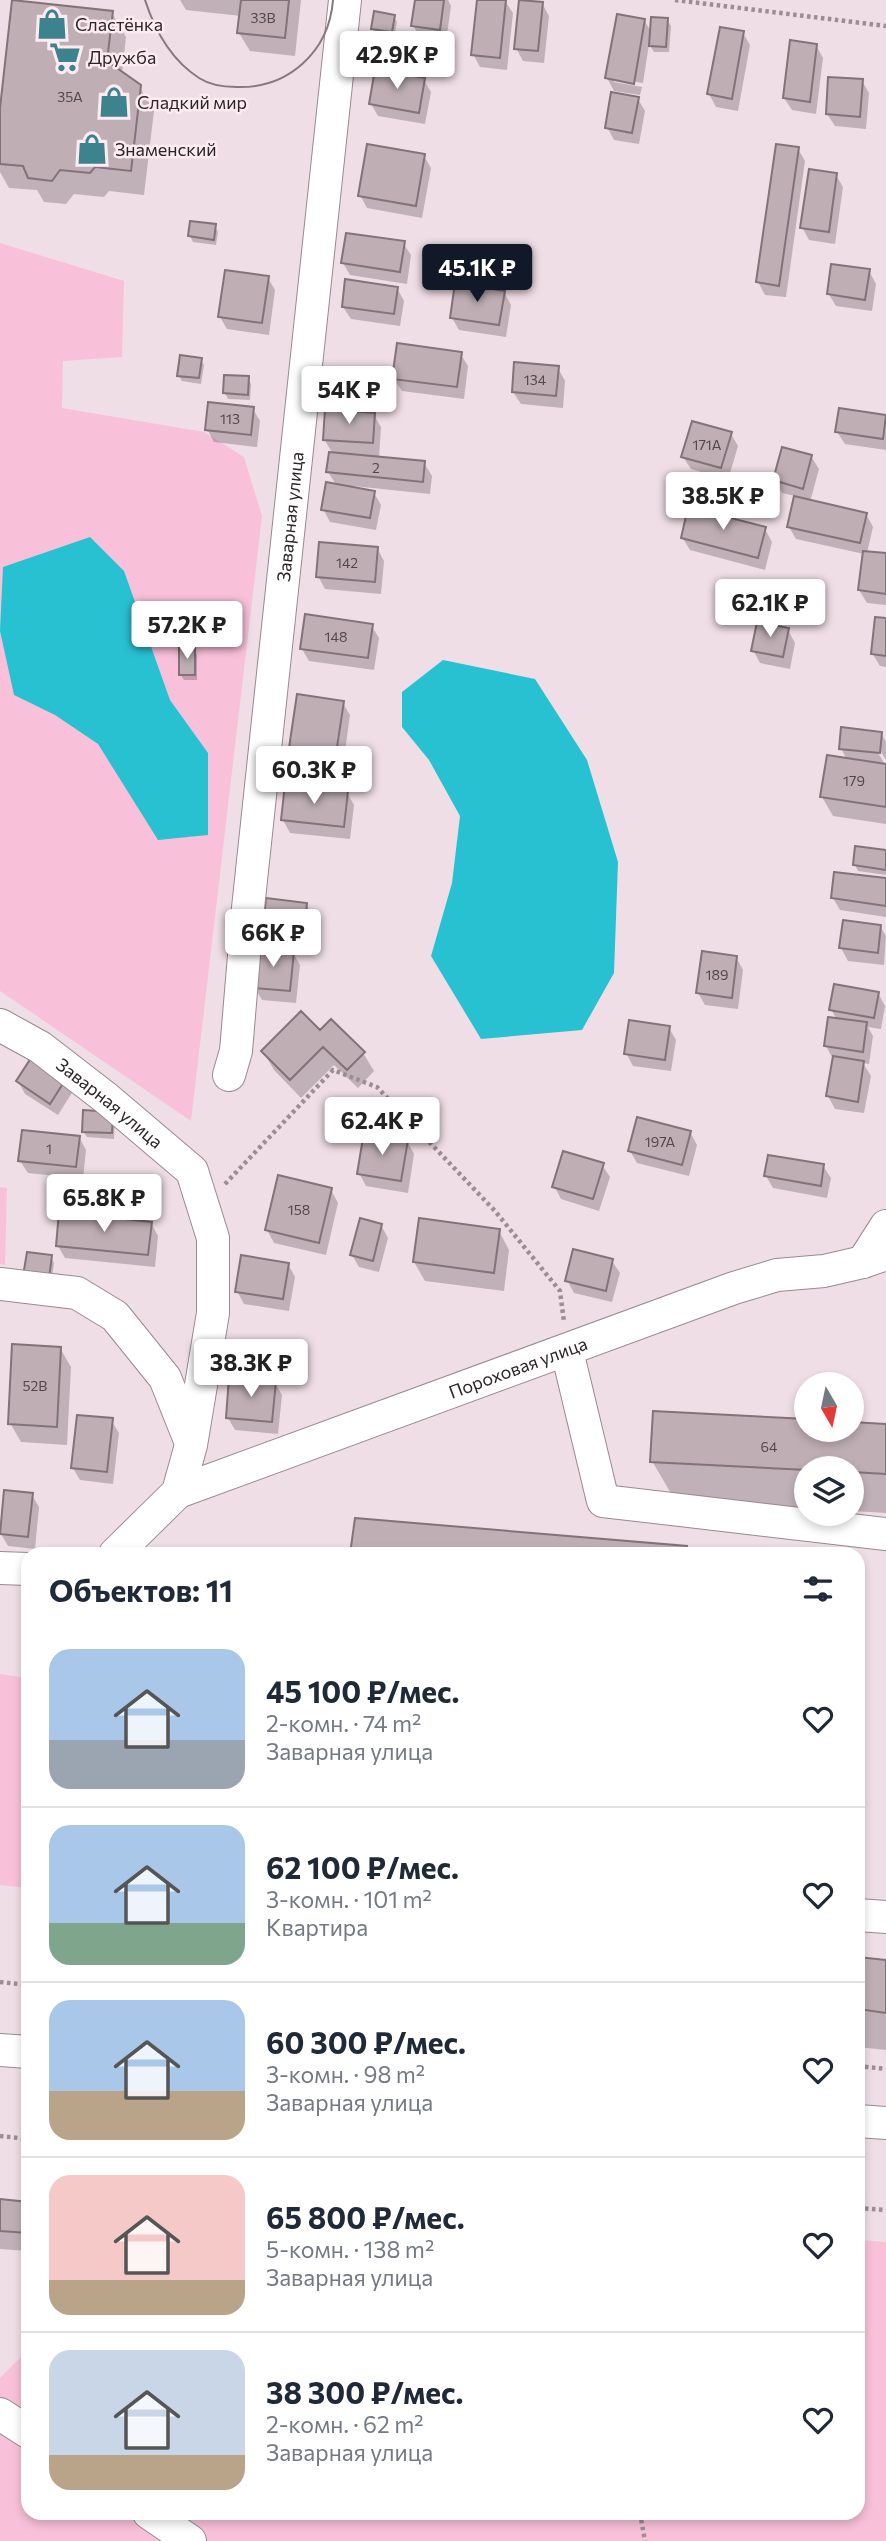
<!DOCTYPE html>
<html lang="ru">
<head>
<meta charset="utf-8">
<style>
  body { margin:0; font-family:Commissioner,sans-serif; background:#f6f6f7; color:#1f2937; height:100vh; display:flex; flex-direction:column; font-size:26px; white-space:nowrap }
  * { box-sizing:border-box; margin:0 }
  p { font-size:23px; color:#747a83 }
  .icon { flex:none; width:38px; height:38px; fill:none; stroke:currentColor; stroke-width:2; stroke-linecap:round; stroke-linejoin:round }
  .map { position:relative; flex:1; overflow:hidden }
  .drawer { position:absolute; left:21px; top:1547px; width:844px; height:973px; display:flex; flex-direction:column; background:#fff; border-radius:21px; box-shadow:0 4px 10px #0003 }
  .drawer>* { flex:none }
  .needle { width:46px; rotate:171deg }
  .tools { position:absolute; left:794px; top:1372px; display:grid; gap:14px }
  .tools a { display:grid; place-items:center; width:70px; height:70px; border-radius:50%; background:#fff; box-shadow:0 4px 10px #0003; font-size:35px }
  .price { position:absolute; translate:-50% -60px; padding:0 16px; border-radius:7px; background:#fff; color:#222; font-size:23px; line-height:46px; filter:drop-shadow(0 2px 4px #0008) }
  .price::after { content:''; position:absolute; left:50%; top:42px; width:21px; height:16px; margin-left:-10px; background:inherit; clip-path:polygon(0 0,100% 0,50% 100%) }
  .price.current { background:#111827; color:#fff }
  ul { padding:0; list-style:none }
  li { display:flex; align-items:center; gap:21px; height:175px; padding:0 28px }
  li+li { border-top:2px solid #e0e1e3 }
  li span { display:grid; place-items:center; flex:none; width:196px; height:140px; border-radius:21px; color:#555 }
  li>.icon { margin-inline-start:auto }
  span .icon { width:84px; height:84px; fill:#fffc; stroke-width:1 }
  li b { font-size:30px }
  h2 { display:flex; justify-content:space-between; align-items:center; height:84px; padding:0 28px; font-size:30px }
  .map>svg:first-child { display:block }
  .green { fill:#f9c1d9 }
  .water { fill:#28c1d2 }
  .shadow { fill:#0003 }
  .building { fill:#bfafb5; stroke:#827379; stroke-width:2 }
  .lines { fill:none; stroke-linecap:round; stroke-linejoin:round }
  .minor-casing { stroke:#998990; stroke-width:34 }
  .path { stroke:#9a8e93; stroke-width:4.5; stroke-dasharray:3.5 3.5; stroke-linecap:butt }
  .minor { stroke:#fff; stroke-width:32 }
  .tram { stroke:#857a7e; stroke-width:2 }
  .labels { text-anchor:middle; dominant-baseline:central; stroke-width:5; stroke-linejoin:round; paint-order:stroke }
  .number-label { font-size:14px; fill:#51484b }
  .poi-label { font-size:18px; fill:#2c2628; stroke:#fdebf2; text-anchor:start }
  .street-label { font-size:18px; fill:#2c2628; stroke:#fdebf2 }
</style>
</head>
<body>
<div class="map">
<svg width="886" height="2541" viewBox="0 0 886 2541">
  <rect width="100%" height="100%" fill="#efdee5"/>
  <path class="green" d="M 0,243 L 124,281 L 122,357 L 63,361 L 62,408 L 204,432 L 244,457 L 262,516 L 191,1121 L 0,991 Z
    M 0,1187 L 7,1188 L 5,1265 L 0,1264 Z
    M 0,1674 L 28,1678 L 28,1888 L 0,1885 Z
    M 858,2240 L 886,2242 L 886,2541 L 0,2541 L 0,2378 L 28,2350 L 28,2513 L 858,2513 Z"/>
  <path class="water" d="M 90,537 L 124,571 L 170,700 L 208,753 L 208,835 L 158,840 L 98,744 L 55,715 L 14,695 L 0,631 L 3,567 Z
    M 443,660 L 535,679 L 587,760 L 618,862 L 614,973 L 582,1030 L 481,1039 L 431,956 L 452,883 L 460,816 L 429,760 L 402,727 L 402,692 Z"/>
  <path class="shadow" d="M 180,0 L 301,0 L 295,56 L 250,51 L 239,33 L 241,16 L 186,10 Z
    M 417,0 L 448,0 L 451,6 L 446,42 L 420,38 L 413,25 Z
    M 479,0 L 505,1 L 513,13 L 507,70 L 480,67 L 473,54 Z
    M 542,3 L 549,16 L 544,63 L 523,61 L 516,48 Z
    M 112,13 L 126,37 L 122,73 L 139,86 L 154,111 L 144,195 L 109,191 L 104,197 L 74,194 L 66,204 L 44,202 L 37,190 L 9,188 L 0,172 L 0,123 Z
    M 394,16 L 397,22 L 394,37 L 376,34 L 373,29 Z
    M 644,20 L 652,33 L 667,20 L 671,26 L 669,52 L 654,52 L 649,44 L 643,83 L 614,78 L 614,82 L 642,87 L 640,95 L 614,91 L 607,78 Z
    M 743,33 L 750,45 L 738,111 L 716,107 L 709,94 Z
    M 816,45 L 823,58 L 816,114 L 792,110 L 784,98 Z
    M 424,80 L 431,92 L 425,124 L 378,116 L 371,104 Z
    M 862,81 L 869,93 L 866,129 L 835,126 L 827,114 Z
    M 638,99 L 645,111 L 639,144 L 614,140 L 607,127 Z
    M 798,149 L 805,161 L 786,297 L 765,295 L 758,282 Z
    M 424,156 L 431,168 L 422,218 L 367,208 L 360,195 Z
    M 836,175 L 843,187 L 835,244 L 809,240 L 802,227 Z
    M 215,226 L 218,232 L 216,245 L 193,242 L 190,236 Z
    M 403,243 L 411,255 L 407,284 L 350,275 L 343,263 Z
    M 869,271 L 876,284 L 872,311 L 836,306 L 828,293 Z
    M 268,278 L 275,290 L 269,335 L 227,329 L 220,317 Z
    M 397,288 L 404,301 L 400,326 L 351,319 L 343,307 Z
    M 504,292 L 511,305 L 506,337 L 459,330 L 452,318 Z
    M 460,353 L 468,366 L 464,399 L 402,391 L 394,379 Z
    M 200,359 L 204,365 L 201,384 L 182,381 L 179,376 Z
    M 558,368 L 565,381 L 563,408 L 521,404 L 513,392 Z
    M 248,378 L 251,384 L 250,400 L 228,399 L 225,393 Z
    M 253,409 L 260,421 L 257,447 L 214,442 L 207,429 Z
    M 374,415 L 381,427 L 379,458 L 424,463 L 432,476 L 430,494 L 353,486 L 352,489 L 374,493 L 381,505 L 376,530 L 330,522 L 323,509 L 337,486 L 328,472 L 333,454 L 324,439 Z
    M 886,417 L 886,450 L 845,444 L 837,432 Z
    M 731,434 L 738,446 L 728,480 L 691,469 L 683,457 Z
    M 811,456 L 819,469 L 810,502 L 866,514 L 873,527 L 867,553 L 886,555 L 886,605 L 867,603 L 859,590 L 864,554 L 796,539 L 789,527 L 795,496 L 782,493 L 775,480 Z
    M 765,529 L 772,542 L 765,570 L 690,550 L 682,537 Z
    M 377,548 L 384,561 L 381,594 L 325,589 L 318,576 Z
    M 886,620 L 886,667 L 880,666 L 872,653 Z
    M 371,625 L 379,638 L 374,670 L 309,661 L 302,649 Z
    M 788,630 L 795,643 L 790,669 L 760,663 L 753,650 Z
    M 194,649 L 197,655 L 197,680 L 184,680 L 180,674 Z
    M 343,703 L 350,715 L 343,766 L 298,760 L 291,747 Z
    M 881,733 L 886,742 L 886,760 L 877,745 L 874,746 L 886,766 L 886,824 L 833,816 L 822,797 L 847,760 L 841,748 Z
    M 347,793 L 354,805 L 350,839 L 290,833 L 283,820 Z
    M 886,852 L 886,875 L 858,871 L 855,865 Z
    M 886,880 L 886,917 L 840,910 L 833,898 Z
    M 306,904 L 313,917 L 310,953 L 292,951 L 300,965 L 296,1003 L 262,1000 L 255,988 L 272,951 L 264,936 Z
    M 880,926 L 886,936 L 884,965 L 848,961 L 841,948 Z
    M 736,957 L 743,970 L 738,1009 L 705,1005 L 698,993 Z
    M 878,993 L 885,1006 L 881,1029 L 868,1027 L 873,1036 L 869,1064 L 863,1063 L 871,1076 L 864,1113 L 835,1109 L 828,1096 L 833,1059 L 826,1046 L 837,1020 L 831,1009 Z
    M 669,1028 L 676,1040 L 671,1071 L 633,1066 L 626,1053 Z
    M 320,1033 L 363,1053 L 374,1071 L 358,1088 L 334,1065 L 301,1098 L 274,1070 L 263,1051 Z
    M 35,1054 L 75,1088 L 58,1115 L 25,1094 L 18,1081 Z
    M 115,1120 L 114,1139 L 87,1137 L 83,1131 Z
    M 690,1132 L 697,1145 L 689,1176 L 637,1163 L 630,1151 Z
    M 79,1137 L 86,1150 L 83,1179 L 28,1173 L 20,1161 Z
    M 407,1141 L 414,1154 L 408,1193 L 366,1186 L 359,1173 Z
    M 602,1165 L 610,1177 L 599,1211 L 561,1199 L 554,1186 Z
    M 823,1166 L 831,1178 L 827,1198 L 773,1188 L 766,1176 Z
    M 331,1190 L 338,1203 L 326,1255 L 274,1243 L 267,1230 Z
    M 151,1223 L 158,1236 L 155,1267 L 65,1258 L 58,1246 Z
    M 381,1225 L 388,1238 L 379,1272 L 359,1267 L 352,1255 Z
    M 499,1231 L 509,1250 L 504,1291 L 425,1281 L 414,1262 Z
    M 51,1257 L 54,1263 L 51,1284 L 29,1281 Z
    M 612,1261 L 620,1273 L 612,1302 L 574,1293 L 567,1280 Z
    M 288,1264 L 295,1277 L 289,1311 L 244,1304 L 237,1291 Z
    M 60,1348 L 71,1367 L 67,1445 L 21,1442 L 10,1423 Z
    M 275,1383 L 282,1395 L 278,1434 L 235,1430 L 228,1418 Z
    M 111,1420 L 119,1433 L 113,1484 L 80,1480 L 73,1468 Z
    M 886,1425 L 886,1513 L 852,1511 L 852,1468 L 807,1468 L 807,1509 L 676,1502 L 652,1461 L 807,1430 L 852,1430 Z
    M 32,1495 L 39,1507 L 35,1549 L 8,1546 L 1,1534 Z
    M 858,1958 L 886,1961 L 886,2050 L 858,2047 Z
    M 0,2201 L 28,2203 L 28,2251 L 0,2249 Z"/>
  <path class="building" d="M 12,0 L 113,11 L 107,61 L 141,85 L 131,171 L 95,167 L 90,173 L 60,170 L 52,181 L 28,178 L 23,166 L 0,164 L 0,108 Z
    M 241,0 L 289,0 L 285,38 L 237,33 Z
    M 415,0 L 444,0 L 440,30 L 411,26 Z
    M 477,0 L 506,0 L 500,58 L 471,55 Z
    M 519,0 L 543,2 L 538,51 L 514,49 Z
    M 374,11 L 395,15 L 392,32 L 371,29 Z
    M 617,14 L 645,19 L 634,84 L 605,78 Z
    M 651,17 L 668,18 L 666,47 L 649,46 Z
    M 720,27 L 744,31 L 732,99 L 707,94 Z
    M 790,40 L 817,44 L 810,102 L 783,98 Z
    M 375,69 L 425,78 L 419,113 L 369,104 Z
    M 828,77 L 863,79 L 860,117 L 826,114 Z
    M 611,92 L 639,97 L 632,133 L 605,128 Z
    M 367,144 L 425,154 L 416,206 L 358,196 Z
    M 776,144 L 799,147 L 779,286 L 756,282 Z
    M 809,169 L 837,173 L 829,232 L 800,228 Z
    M 190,221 L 216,224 L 214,240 L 188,236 Z
    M 346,233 L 405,241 L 400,272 L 341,263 Z
    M 831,264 L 870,269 L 865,300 L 827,294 Z
    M 225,270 L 269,276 L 262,323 L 218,317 Z
    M 345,279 L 398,287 L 394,314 L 342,307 Z
    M 455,283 L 505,291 L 499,325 L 450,318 Z
    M 397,343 L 462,352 L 457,387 L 392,379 Z
    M 180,355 L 202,358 L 199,378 L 177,376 Z
    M 514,362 L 559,366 L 556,396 L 512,392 Z
    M 224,375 L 249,376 L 248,395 L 223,393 Z
    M 208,402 L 254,407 L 251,435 L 205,430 Z
    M 839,408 L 886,415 L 883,439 L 835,432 Z
    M 325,409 L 375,413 L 373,443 L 323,440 Z
    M 692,421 L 732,432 L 721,468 L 681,457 Z
    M 782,447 L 812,455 L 803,489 L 773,480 Z
    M 329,452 L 425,461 L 423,482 L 326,472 Z
    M 326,482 L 375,491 L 370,518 L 321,510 Z
    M 794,496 L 867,513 L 860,543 L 787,527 Z
    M 688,507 L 766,527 L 758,558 L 681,538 Z
    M 319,542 L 378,547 L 375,582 L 316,577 Z
    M 863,551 L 886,553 L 886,594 L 858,590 Z
    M 305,614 L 373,624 L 368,658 L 300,649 Z
    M 875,617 L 886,618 L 886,656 L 871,654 Z
    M 757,622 L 789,628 L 783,657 L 751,651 Z
    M 179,647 L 195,648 L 195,675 L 179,675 Z
    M 297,694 L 344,701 L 336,754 L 289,748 Z
    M 841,727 L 882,732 L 880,753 L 839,749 Z
    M 827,755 L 886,764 L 886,807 L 820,797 Z
    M 285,784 L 348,791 L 344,827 L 281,820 Z
    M 855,846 L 886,850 L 886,870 L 853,865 Z
    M 834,872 L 886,878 L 886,906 L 831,898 Z
    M 266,898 L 307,903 L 303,941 L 262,937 Z
    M 843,920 L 881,925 L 878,953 L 839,948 Z
    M 257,947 L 294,951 L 290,991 L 253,988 Z
    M 702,951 L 737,956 L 732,998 L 696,993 Z
    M 834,984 L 879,992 L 874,1018 L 829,1010 Z
    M 301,1011 L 320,1030 L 331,1019 L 365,1052 L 347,1070 L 323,1047 L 290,1080 L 261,1051 Z
    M 828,1017 L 867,1022 L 863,1052 L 824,1046 Z
    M 629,1020 L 670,1026 L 665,1060 L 624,1054 Z
    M 35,1052 L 69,1074 L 50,1104 L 16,1081 Z
    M 833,1056 L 864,1061 L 858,1102 L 826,1096 Z
    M 83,1110 L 113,1112 L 112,1133 L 82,1132 Z
    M 637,1117 L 691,1131 L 682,1165 L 628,1151 Z
    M 22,1130 L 80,1136 L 76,1167 L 18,1161 Z
    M 364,1132 L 408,1140 L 401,1181 L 357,1174 Z
    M 563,1151 L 604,1163 L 593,1199 L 552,1187 Z
    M 768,1155 L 824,1164 L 821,1186 L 764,1176 Z
    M 278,1175 L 332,1188 L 319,1243 L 265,1230 Z
    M 59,1212 L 152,1222 L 148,1255 L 56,1246 Z
    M 360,1218 L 382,1224 L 373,1261 L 350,1255 Z
    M 419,1218 L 500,1229 L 494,1273 L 413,1262 Z
    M 573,1249 L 613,1259 L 606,1291 L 565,1281 Z
    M 27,1252 L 52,1255 L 49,1279 L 23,1276 Z
    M 241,1255 L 289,1263 L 283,1299 L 235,1292 Z
    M 12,1344 L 61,1347 L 57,1427 L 8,1424 Z
    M 229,1377 L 276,1381 L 272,1422 L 226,1418 Z
    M 653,1411 L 807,1419 L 807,1430 L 852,1430 L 852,1422 L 886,1424 L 886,1474 L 852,1472 L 852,1468 L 807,1470 L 650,1462 Z
    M 77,1415 L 113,1418 L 107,1472 L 71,1468 Z
    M 4,1490 L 33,1493 L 28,1537 L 0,1534 Z
    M 355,1518 L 687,1546 L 686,1554 L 350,1554 Z
    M 858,1957 L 886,1960 L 886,2013 L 858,2009 Z
    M 0,2199 L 28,2202 L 28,2233 L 0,2231 Z"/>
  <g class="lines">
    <defs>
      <g id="minor">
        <path id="s1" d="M 0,1025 L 40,1047 L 106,1098 L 192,1171 L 213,1238 L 213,1313 L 191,1445 L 178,1492 L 115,1554"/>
        <path id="s2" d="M 229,1075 L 236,1051 L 248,908 L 345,0"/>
        <path d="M 863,1262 L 886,1226"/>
        <path d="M 0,1284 L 77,1293 L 115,1316 L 165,1378 L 191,1443"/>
        <path d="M 567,1351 L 603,1501 L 886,1534"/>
        <path id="s3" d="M 178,1492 L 734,1288 L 777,1275 L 824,1271 L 863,1262 L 886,1254"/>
        <path d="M 0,1568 L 28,1569"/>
        <path d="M 858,1915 L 886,1917"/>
        <path d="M 0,2050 L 28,2052"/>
        <path d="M 858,2121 L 886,2123"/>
        <path d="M 0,2414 L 28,2432"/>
        <path d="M 149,2513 L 190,2541"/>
      </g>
    </defs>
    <use href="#minor" class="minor-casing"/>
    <path class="path" d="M 675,0 L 886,26
      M 225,1184 L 333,1070 L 377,1087 L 495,1211 L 560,1291 L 564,1322
      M 0,1982 L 28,1985
      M 858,2066 L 886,2069
      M 0,2136 L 28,2139
      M 858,2208 L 886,2210
      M 640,2513 L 645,2541"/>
    <use href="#minor" class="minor"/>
    <path class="tram" d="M 145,0 C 155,31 171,60 199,78 C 210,85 224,87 236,87 C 288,89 329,52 333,0"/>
  </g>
  <defs>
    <symbol id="shop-bare" viewBox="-9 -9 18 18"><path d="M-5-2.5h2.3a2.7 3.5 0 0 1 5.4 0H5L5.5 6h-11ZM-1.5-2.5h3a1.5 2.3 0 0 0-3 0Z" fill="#3c838d" stroke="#fdebf2" stroke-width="2.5" paint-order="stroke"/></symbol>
    <symbol id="supermarket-bare" viewBox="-9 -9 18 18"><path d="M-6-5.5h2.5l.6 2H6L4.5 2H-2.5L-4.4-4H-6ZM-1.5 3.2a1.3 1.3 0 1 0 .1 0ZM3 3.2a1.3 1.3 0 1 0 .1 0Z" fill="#3c838d" stroke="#fdebf2" stroke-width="2.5" paint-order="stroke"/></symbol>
  </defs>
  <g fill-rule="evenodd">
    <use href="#shop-bare" x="30" y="2" width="44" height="44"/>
    <use href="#supermarket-bare" x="43" y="35" width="44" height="44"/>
    <use href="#shop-bare" x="92" y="80" width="44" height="44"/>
    <use href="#shop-bare" x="70" y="127" width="44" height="44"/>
  </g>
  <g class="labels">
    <g class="number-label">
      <text x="263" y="17">33В</text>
      <text x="70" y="96">35А</text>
      <text x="535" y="379">134</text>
      <text x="230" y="418">113</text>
      <text x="707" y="444">171А</text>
      <text x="376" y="467">2</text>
      <text x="347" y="562">142</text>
      <text x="336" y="636">148</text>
      <text x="854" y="780">179</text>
      <text x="717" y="974">189</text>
      <text x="660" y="1141">197А</text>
      <text x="49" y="1148">1</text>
      <text x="299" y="1209">158</text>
      <text x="35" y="1385">52В</text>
      <text x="769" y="1446">64</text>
    </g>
    <g class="poi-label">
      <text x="75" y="24">Сластёнка</text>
      <text x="88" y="57">Дружба</text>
      <text x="137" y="102">Сладкий мир</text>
      <text x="115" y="149">Знаменский</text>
    </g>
    <g class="street-label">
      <text stroke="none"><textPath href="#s2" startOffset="562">Заварная улица</textPath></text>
      <text stroke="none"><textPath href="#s1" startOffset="135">Заварная улица</textPath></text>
      <text stroke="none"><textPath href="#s3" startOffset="362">Пороховая улица</textPath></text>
    </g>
  </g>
</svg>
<div class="tools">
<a><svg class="needle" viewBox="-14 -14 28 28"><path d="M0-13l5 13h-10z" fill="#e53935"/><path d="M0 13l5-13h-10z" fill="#747a83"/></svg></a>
<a><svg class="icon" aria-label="layers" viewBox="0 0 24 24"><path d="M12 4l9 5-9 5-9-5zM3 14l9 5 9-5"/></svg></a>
</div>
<b class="price" style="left:397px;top:91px">42.9K ₽</b>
<b class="price current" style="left:477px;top:304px">45.1K ₽</b>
<b class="price" style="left:349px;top:426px">54K ₽</b>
<b class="price" style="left:723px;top:532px">38.5K ₽</b>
<b class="price" style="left:770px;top:639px">62.1K ₽</b>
<b class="price" style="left:187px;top:661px">57.2K ₽</b>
<b class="price" style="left:314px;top:806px">60.3K ₽</b>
<b class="price" style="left:273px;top:969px">66K ₽</b>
<b class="price" style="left:382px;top:1157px">62.4K ₽</b>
<b class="price" style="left:104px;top:1234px">65.8K ₽</b>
<b class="price" style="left:251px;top:1399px">38.3K ₽</b>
<section class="drawer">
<h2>Объектов: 11<svg class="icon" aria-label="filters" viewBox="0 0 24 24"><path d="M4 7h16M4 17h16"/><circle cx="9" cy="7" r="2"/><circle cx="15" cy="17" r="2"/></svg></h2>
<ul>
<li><span style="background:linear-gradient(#a9c7e8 65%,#9aa5b1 0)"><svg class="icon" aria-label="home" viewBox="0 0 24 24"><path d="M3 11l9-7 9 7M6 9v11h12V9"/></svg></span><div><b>45 100 ₽/мес.</b><p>2-комн. · 74 m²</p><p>Заварная улица</p></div><svg class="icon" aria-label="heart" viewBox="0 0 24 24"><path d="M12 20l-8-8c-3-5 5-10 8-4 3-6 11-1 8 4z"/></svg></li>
<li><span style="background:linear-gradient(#a9c7e8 70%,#7fa58c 0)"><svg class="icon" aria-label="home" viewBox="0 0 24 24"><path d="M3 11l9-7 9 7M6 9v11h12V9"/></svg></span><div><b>62 100 ₽/мес.</b><p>3-комн. · 101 m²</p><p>Квартира</p></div><svg class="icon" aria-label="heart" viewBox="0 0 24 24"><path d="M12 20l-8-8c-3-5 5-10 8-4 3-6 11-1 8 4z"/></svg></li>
<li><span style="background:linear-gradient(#a9c7e8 65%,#b9a48a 0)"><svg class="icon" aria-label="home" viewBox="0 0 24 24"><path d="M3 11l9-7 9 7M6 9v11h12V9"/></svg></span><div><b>60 300 ₽/мес.</b><p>3-комн. · 98 m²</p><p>Заварная улица</p></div><svg class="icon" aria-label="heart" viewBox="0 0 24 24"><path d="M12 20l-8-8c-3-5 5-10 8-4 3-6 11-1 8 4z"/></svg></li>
<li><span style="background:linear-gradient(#f6c9c9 75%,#b9a48a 0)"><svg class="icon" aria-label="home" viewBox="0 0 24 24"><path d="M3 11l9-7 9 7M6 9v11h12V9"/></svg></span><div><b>65 800 ₽/мес.</b><p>5-комн. · 138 m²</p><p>Заварная улица</p></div><svg class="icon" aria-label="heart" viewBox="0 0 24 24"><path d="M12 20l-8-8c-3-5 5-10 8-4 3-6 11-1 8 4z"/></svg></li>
<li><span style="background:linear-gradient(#c9d6e8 75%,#b9a48a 0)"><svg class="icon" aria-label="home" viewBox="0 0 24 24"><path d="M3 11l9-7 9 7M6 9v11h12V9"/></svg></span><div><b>38 300 ₽/мес.</b><p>2-комн. · 62 m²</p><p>Заварная улица</p></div><svg class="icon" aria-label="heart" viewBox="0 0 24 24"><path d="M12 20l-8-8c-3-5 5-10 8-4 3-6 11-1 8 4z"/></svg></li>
</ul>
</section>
</div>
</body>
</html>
